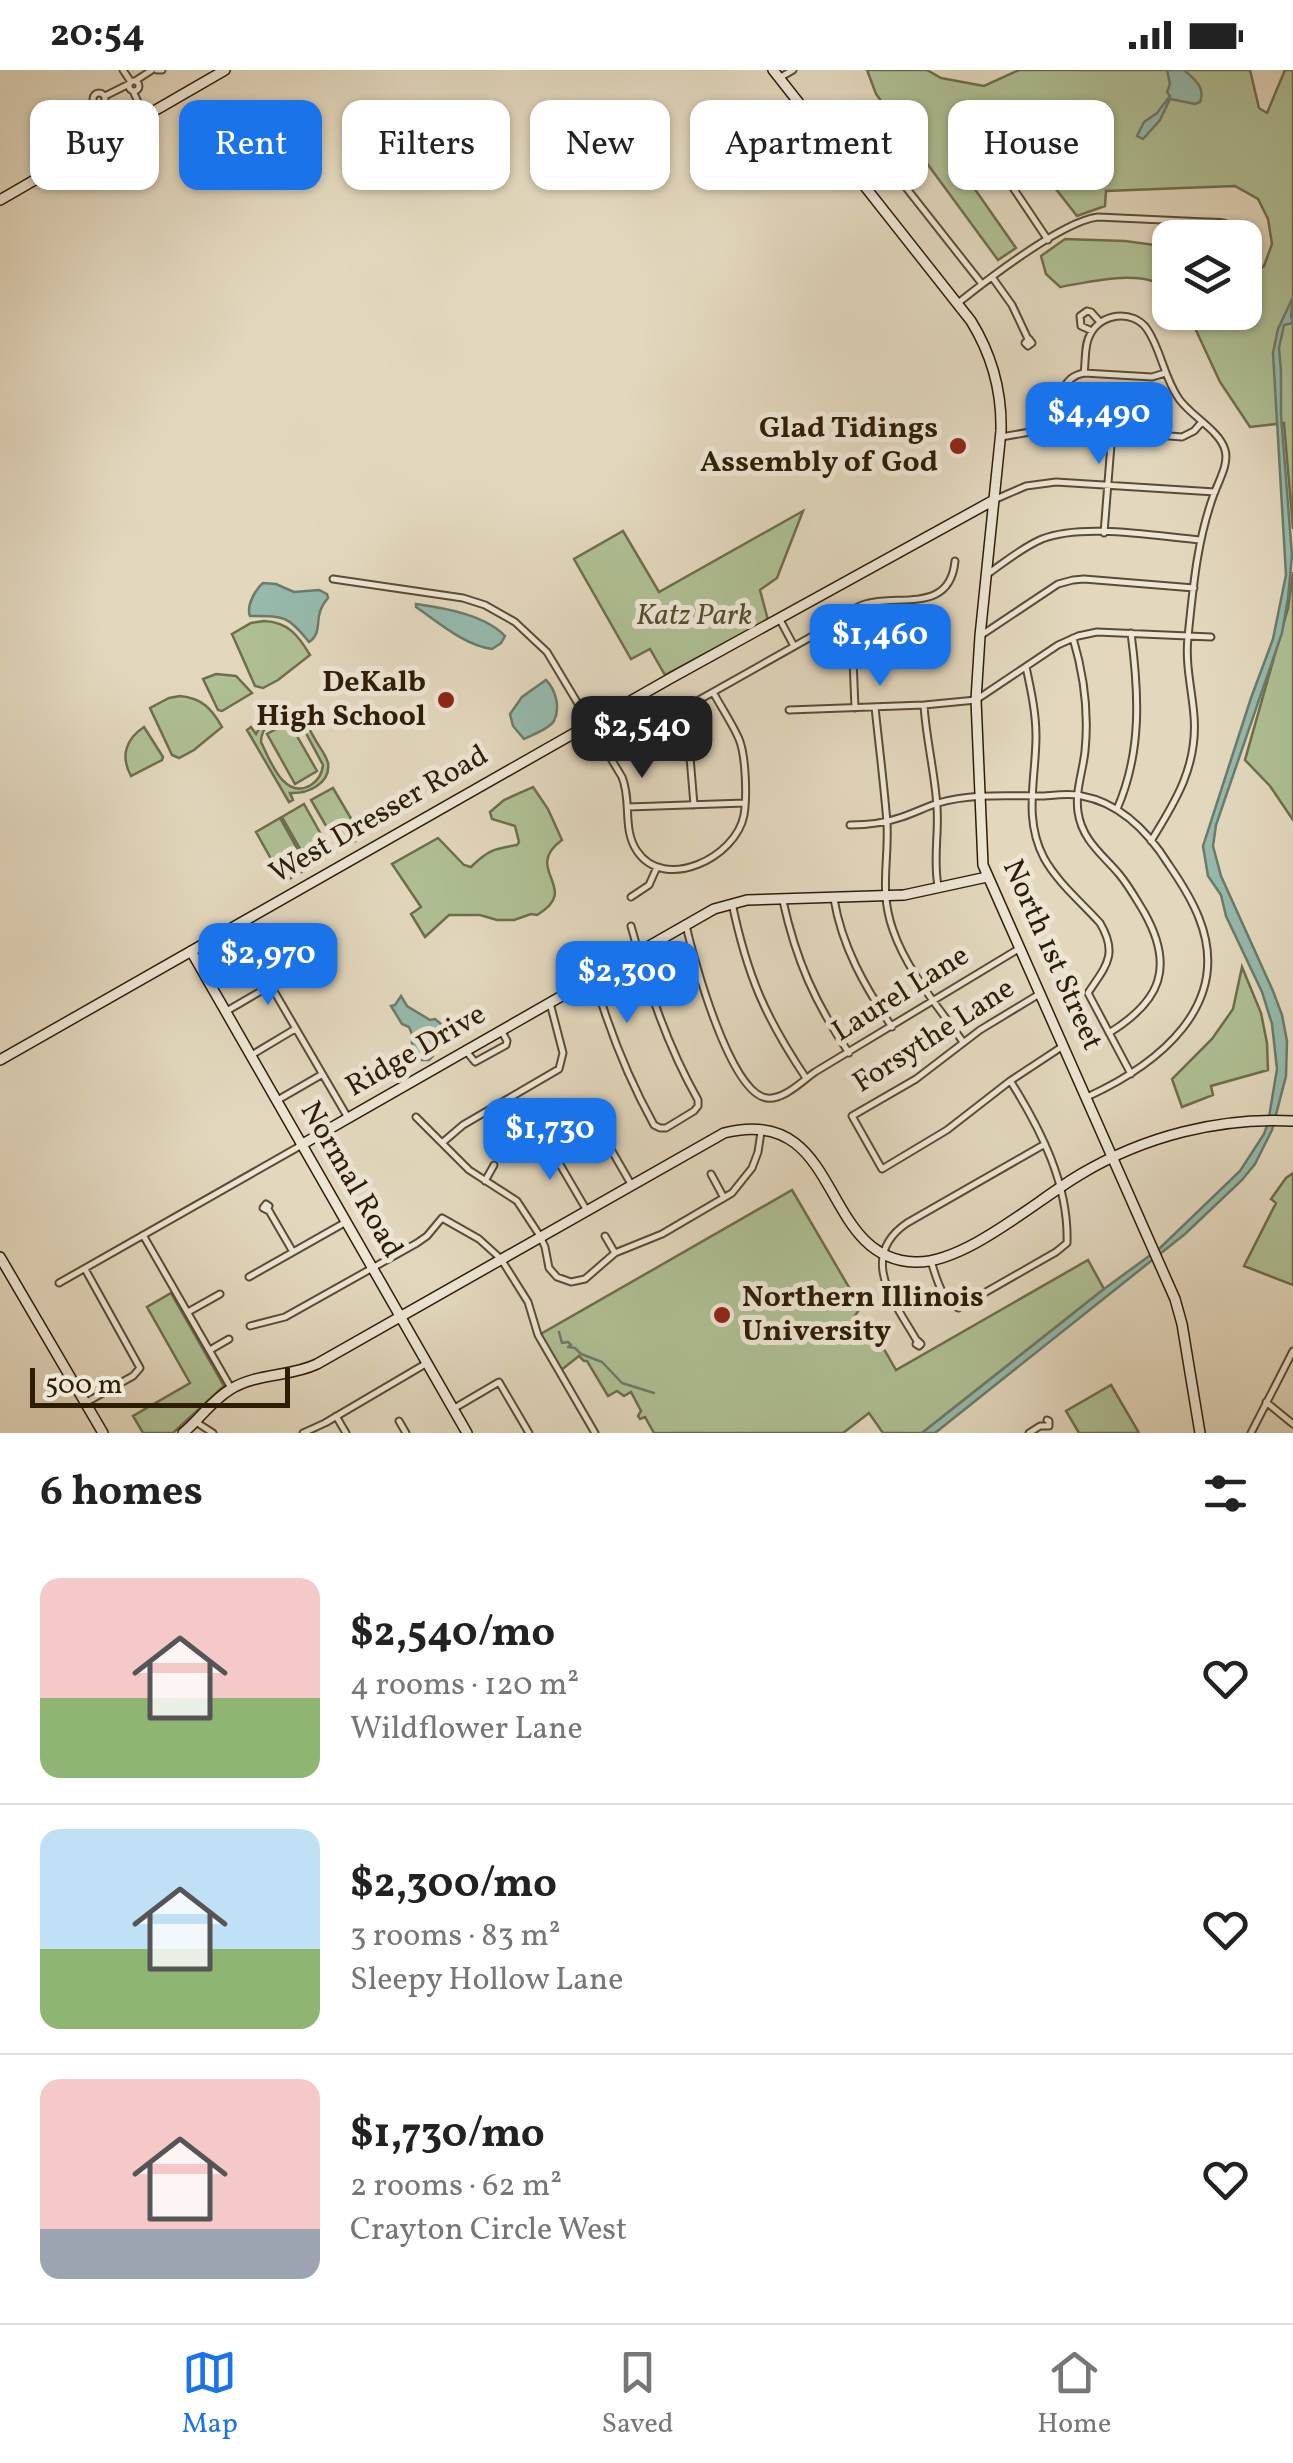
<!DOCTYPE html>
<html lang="en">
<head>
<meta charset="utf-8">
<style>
  body { margin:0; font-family:Vollkorn,serif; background:#f6f6f6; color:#222; height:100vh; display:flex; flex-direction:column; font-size:38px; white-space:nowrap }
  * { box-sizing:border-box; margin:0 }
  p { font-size:32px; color:#767676 }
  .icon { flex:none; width:55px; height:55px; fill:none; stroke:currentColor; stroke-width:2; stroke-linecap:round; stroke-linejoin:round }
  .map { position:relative; height:1363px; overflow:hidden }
  .sheet { display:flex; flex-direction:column; background:#fff; flex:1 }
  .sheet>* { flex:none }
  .top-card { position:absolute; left:30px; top:30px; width:1235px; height:90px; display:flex; gap:20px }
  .fabs { position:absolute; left:1152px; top:150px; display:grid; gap:20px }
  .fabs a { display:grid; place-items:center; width:110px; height:110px; border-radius:20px; background:#fff; box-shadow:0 2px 8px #0004; font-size:50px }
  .scale { position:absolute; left:30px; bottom:25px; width:260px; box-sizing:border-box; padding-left:10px; border:5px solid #2d1d05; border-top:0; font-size:28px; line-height:35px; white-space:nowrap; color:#2d1d05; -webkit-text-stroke:8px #ede6d5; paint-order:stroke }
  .price { position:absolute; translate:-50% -85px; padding:0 22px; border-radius:20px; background:#1a73e8; color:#fff; font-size:32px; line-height:65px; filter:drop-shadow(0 2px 5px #0008) }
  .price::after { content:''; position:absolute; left:50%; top:60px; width:30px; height:22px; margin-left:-15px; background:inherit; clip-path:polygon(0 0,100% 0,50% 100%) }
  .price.active { background:#222; color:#fff }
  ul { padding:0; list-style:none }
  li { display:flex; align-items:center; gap:30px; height:250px; padding:0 40px }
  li+li { border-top:2px solid #e0e0e0 }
  li span { display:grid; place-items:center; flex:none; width:280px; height:200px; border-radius:20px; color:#555 }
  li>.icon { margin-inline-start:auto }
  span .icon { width:120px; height:120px; fill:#fffc; stroke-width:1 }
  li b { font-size:42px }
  h2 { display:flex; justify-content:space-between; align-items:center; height:120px; padding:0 40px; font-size:42px }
  .tag { padding:0 35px; border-radius:20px; background:#fff; box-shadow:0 2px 8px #0004; font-size:35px; line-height:90px }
  .tag.active { background:#1a73e8; color:#fff }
  .status { display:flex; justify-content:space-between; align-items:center; height:70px; padding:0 50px; background:#fff; direction:ltr }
  .status svg { height:28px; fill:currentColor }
  .dock { display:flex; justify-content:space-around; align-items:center; height:140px; border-top:2px solid #e0e0e0; background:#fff; font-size:28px; color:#767676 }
  .dock a { display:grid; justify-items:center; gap:5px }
  .dock .active { color:#1a73e8 }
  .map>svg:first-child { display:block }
  .green { fill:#afc095; stroke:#6e6e4d; stroke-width:2.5; fill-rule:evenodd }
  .water { fill:#96baad; stroke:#6c7b6a; stroke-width:2.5 }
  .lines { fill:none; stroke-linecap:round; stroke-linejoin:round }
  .stream { stroke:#6c7b6a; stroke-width:2.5 }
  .street-casing { stroke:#5a4c33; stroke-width:9 }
  .secondary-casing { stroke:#2d1d05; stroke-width:12 }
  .street { stroke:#ede6d5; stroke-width:5 }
  .secondary { stroke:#ede6d5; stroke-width:9 }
  .poi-dot { fill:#8f2418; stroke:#ede6d5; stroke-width:4 }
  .labels { text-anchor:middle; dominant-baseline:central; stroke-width:10; stroke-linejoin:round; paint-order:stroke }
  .poi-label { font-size:30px; font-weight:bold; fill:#2d1d05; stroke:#ede6d5; text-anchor:end }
  .park-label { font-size:30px; font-style:italic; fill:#544e30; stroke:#ede6d5 }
  .street-label { font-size:30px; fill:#2d1d05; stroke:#ede6d5 }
</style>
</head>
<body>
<div class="status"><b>20:54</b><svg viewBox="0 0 49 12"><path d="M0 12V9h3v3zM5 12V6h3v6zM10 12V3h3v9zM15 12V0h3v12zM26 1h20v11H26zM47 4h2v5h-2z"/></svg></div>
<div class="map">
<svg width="1293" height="1363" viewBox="0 0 1293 1363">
  <rect width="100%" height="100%" fill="#e3d8be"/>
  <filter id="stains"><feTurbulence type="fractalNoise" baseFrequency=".002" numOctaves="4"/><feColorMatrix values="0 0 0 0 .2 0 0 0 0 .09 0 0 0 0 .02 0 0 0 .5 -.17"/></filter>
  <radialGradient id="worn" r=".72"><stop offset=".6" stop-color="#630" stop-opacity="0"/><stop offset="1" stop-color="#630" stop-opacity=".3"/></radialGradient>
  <path class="green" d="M 867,0 L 927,0 L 941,8 L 984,16 L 1019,0 L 1250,0 L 1259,38 L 1267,43 L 1285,0 L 1293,0 L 1293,459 L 1284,353 L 1250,357 L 1220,312 L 1188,243 L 1245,242 L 1245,206 L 1264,196 L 1272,174 L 1268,149 L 1258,129 L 1235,116 L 1106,121 L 1105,136 L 1077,146 L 1045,105 L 1014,51 L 991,51 L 955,74 L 967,108 L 1016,178 L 998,190 L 876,24 Z
    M 1065,169 L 1125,171 L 1170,177 L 1170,221 C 1146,197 1091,212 1060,217 L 1046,204 L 1041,186 Z
    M 803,441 L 777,508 L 760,520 L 768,550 L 665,605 L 650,579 L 631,589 L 574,489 L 623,461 L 659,522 Z
    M 1293,502 L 1293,750 L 1270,716 L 1245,690 L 1288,538 Z
    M 264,551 C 288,552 298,565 310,585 L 278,610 L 263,618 L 255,616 L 232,564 L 251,553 Z
    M 216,604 L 236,606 L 252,623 L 222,641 L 218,640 L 203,609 Z
    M 180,626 C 202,628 212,639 222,657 L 194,680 L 179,688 L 172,685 L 150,638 L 169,628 Z
    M 291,642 C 305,647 309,659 316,671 C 320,678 326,685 328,693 C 331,714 307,724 290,723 L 293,730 L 289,732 L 247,660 L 251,657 L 256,664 C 264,649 275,642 291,642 ZM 288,647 L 296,648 L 301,654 L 323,695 C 322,704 319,710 311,715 C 284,731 270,690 261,672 C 261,656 274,648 288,647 Z
    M 289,652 L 317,701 L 295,714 L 267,664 Z
    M 144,657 L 163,687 L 162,690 L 131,706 C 120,686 126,669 144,657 Z
    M 533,717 L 548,739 L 562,770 C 521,800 583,818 537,845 L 531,844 L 514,850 L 497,850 L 480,845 L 449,845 L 425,867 L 411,844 L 421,837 L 392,794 L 438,768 L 464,795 L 471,797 C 488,780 494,779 517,775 L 519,772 L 515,756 L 492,749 L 490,742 L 504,730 Z
    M 333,718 L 362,767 L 340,780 L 311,730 Z
    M 304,734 L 332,784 L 310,796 L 282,747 Z
    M 280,748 L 308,798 L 284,812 L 256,762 Z
    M 1242,897 L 1261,943 L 1267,973 L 1268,1000 L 1211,1016 L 1213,1025 L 1182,1037 L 1172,1009 L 1212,969 L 1233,939 Z
    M 1293,1103 L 1293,1215 L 1244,1196 L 1276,1133 L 1271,1129 L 1286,1108 Z
    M 792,1120 L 857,1231 L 859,1240 L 849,1254 L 855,1265 C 879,1262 885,1282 896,1300 L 1088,1190 L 1104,1219 L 922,1363 L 883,1363 L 869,1343 L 843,1363 L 654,1363 L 645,1347 L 640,1349 L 638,1346 L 641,1341 L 631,1322 L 624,1326 L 617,1321 L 608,1326 L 587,1291 L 584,1291 L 579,1286 L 560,1301 L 539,1265 Z
    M 171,1223 L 224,1316 L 173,1363 L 143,1363 L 133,1346 L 190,1313 L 147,1237 Z
    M 1111,1315 L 1139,1363 L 1079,1363 L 1066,1341 Z"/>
  <path class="water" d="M 1167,0 L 1184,0 C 1194,9 1206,17 1200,32 L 1195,34 L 1170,29 L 1160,50 L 1143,69 L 1137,66 L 1144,52 L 1157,43 L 1170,26 L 1167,22 L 1170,14 Z
    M 1293,227 L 1291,246 L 1293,253 L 1284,255 L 1279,278 L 1281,301 L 1281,345 L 1292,485 L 1288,528 L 1282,563 L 1216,755 L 1213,776 L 1221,806 L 1273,921 L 1282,945 L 1287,971 L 1286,1006 L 1272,1060 L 1255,1094 L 1242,1110 L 1185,1164 L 935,1363 L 922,1363 L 1104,1219 L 1160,1178 L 1240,1101 L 1264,1064 L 1268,1053 L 1277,999 L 1272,954 L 1262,922 L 1226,846 L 1221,825 L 1208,806 L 1203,776 L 1251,628 L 1273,569 L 1286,505 L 1273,283 L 1278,259 Z
    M 263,513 L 276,514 L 294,522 L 319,520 L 327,524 L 328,528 C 311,547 325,561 309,572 C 287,545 284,546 250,546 C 246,536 255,520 263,513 Z
    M 416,534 C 445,538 485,545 505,566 L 501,573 L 492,579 C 464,575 438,552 416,537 Z
    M 546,610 C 555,619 561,637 554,651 C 549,659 532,665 524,669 L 513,656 L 510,644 L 522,627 Z
    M 401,926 L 407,936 L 430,950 L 435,949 L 447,959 C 449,971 442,976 433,981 L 433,986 L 429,990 L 419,990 L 412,977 L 412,964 L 409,957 L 402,954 L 391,936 L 395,935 Z"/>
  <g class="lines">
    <path class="stream" d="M 559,1262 L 562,1273 L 568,1272 L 571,1275 L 568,1277 L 575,1278 L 581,1284 L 602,1292 L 622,1313 L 654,1323"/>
    <defs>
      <path id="street" d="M 123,0 L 131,12
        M 157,0 L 162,0
        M 779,8 L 793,0
        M129 16a5 5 0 1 1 10 0a5 5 0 1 1-10 0Z
        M 135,11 L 152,0
        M 133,21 L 144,45
        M93 29a6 6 0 1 1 12 0a6 6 0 1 1-12 0Z
        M 105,26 L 129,14
        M 861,63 L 867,66 L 863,71 L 858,68 Z
        M 842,84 L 859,70
        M 990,85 L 995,87 L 994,92 L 989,90 Z
        M 995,91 L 1048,170
        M 900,110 L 982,214
        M 1206,168 L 1206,152 C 1220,152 1233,151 1236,168
        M 992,207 L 1012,235 L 1028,269
        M 958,233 C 987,210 1063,151 1098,147 L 1206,152
        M 1092,261 L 1081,256 L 1080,246 L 1087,241 L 1091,242 L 1100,252
        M 1029,269 L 1032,273 L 1028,276 L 1025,273 Z
        M 1084,303 C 1086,291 1084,275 1090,265 C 1100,243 1133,239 1147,259 C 1161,279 1164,308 1179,329 C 1191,346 1220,361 1225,380 C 1229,394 1219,410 1214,424 C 1197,470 1193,518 1188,567 C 1185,594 1192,620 1194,646 C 1198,695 1176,731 1151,771
        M 1059,357 C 1061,335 1057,308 1084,303 L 1152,307 L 1165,303
        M 1001,367 L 1059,357 L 1182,367 L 1194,361 L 1201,353
        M 996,429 L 1026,416 L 1056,412 L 1215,422
        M 1104,463 L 1112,362
        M 989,503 C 1006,491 1023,477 1042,469 C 1083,453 1155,466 1200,470
        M 333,509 L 463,528 L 485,535 L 515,552 L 547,582 L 622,707 C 632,731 622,759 637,781 C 664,822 736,788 744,745 C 747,727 746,686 739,669 C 732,653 721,637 713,622
        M 851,541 L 855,638
        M 779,548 L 794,576
        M 980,566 L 1058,514 L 1073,510 L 1084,509 L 1194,518
        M 1073,568 C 1084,605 1089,642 1085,681 C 1083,701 1075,721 1078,742 C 1082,770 1102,784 1119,804 C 1129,816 1136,829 1144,842 C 1175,897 1161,931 1109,963
        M 1026,597 C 1031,620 1036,643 1036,666 C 1036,709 1023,748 1044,788 C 1058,813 1081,832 1100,853 C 1119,885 1105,897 1088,923 L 1131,1004
        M 924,635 C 926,669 935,703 937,737 C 939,764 933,789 938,816
        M 875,637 C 879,676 884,714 887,753 C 889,792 879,821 893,860 C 907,901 938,936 963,972
        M 789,640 L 924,635 L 976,630 L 1058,575 L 1078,566 L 1097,562 L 1211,567
        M 670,648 L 690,687 L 694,735
        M 608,684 L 683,639 L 832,555 C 844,547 851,538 865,534 C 899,524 950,544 955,491
        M 628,737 L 745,733
        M 1117,739 C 1142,682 1139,624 1131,563
        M 850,755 C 868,755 885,753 902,747 C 914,743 926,737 938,733 C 971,723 1010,726 1044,726 C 1057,725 1070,723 1082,726 C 1120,733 1149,763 1169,795 C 1180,811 1192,830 1199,848 C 1234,936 1157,995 1087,1027
        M 631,827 L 649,815 L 657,797
        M 834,829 C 842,877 865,917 892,957
        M 783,831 C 796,890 815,933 849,983
        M 732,833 C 747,905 765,947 806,1008
        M 686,855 C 693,887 730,1024 767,1028 C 784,1030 802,1011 815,1002 L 1020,878
        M 594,908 C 609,960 628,1008 654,1055 L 660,1058 L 666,1058 L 694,1041 L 698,1036 L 698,1030 C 667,975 648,918 631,856
        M 271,916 L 347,1046
        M 1041,923 L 980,960 L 916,1009 L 852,1046 L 882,1099 L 947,1060 L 1010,1011 L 1063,976
        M 225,942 L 292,903
        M 466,981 L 475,992 L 506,975 L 507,971 L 501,960
        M 250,986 L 295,959
        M 276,1031 L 321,1005
        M 416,1047 L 469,1100 L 517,1131 L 540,1166 L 545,1177 L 549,1198 L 557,1207 L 571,1212 L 585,1209 L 615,1183 L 662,1164 L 732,1123 L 752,1098 L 758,1082 L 761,1062
        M 442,1073 L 463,1055 L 559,999 L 563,983 L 550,933
        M 711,1104 L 724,1128
        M 485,1111 L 494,1095
        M 266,1134 L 269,1136 L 267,1140 L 263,1138 Z
        M 268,1139 L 293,1182
        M 586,1139 L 545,1069 L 590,1043 L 631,1114
        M 143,1165 L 231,1318
        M 605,1166 L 615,1183
        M 931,1191 C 936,1207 942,1231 958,1238 L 1056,1182 L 1067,1173 C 1069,1115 1041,1060 1011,1012
        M 249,1207 L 346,1152
        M 59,1213 L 300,1076
        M 188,1242 L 220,1224
        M 250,1256 L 285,1247 L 417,1173 L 427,1166 L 442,1148 L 479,1169 L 501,1189 L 528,1232 L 538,1265 L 595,1363
        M 917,1271 C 895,1233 857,1187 907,1153 L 1045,1074
        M 918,1271 L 921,1274 L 919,1276 L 916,1274 Z
        M 210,1280 L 229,1269
        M 1266,1332 L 1293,1354
        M 85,1333 L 133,1306 L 140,1298 L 85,1199
        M 453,1339 L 499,1312 L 529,1363
        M 336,1346 L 346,1363
        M 399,1351 L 406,1363
        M 196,1352 L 213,1363
        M 303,1363 L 325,1353 L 427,1293
        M 1029,1363 L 1040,1356 L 1049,1356 L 1049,1351 L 1047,1350
        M 1251,1363 L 1293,1281"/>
      <path id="secondary" d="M 773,0 L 971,251 C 992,285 1002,321 1001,361 L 980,566 L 976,630 L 983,795 L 1175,1229 L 1182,1254 L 1200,1363
        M 0,130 L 225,0
        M 191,881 L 467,1363
        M 0,990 L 671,608 L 994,430
        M 301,1075 L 714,839 L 747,830 L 904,825 L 987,807
        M 0,1187 L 103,1363
        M 183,1363 C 200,1349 212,1330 231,1319 C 257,1303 290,1307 317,1294 L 724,1063 C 844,1033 818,1189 915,1192 C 965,1194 1038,1129 1081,1104 C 1145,1066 1220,1047 1293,1051"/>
    </defs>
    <use href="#street" class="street-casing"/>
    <use href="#secondary" class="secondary-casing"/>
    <use href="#street" class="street"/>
    <use href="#secondary" class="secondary"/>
  </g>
  <g class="poi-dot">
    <circle cx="958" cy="376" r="10"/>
    <circle cx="446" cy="630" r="10"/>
    <circle cx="722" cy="1245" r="10"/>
  </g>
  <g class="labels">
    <g class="poi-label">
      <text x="938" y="359">Glad Tidings<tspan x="938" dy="34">Assembly of God</tspan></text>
      <text x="426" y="613">DeKalb<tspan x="426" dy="34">High School</tspan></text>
      <text x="742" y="1228" text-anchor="start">Northern Illinois<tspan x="742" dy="34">University</tspan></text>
    </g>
    <g class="park-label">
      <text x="694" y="546">Katz Park</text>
    </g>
    <g class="street-label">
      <text transform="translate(379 745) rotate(-30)">West Dresser Road</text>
      <text transform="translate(1052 885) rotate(66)">North 1st Street</text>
      <text transform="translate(901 924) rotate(-32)">Laurel Lane</text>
      <text transform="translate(934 966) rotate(-33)">Forsythe Lane</text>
      <text transform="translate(416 981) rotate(-30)">Ridge Drive</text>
      <text transform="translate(351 1110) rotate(60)">Normal Road</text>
    </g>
  </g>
  <rect width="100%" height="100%" filter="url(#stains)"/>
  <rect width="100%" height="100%" fill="url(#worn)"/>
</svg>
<div class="fabs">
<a><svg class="icon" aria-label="layers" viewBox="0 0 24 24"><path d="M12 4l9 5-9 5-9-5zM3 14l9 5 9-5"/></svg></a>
</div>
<div class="scale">500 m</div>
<b class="price" style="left:1099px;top:397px">$4,490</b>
<b class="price" style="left:880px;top:619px">$1,460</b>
<b class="price active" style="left:642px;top:711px">$2,540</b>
<b class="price" style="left:268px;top:938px">$2,970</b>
<b class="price" style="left:627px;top:956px">$2,300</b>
<b class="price" style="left:550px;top:1113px">$1,730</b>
<div class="top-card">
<a class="tag">Buy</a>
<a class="tag active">Rent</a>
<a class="tag">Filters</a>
<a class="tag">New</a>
<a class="tag">Apartment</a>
<a class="tag">House</a>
</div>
</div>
<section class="sheet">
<h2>6 homes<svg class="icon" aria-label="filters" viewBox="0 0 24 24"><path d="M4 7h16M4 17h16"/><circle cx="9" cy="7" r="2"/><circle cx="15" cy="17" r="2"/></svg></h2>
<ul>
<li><span style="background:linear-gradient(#f6c9c9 60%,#8fb573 0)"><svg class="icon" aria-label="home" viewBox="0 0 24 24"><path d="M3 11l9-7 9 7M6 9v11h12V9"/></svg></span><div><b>$2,540/mo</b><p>4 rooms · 120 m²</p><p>Wildflower Lane</p></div><svg class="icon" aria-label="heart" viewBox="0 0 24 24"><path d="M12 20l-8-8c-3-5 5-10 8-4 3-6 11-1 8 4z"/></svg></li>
<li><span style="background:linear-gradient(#bfe0f5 60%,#8fb573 0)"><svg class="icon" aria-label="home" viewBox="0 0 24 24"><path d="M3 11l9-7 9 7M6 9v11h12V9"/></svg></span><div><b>$2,300/mo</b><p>3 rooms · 83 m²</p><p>Sleepy Hollow Lane</p></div><svg class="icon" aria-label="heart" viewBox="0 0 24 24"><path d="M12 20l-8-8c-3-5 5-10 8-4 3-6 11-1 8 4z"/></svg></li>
<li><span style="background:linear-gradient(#f6c9c9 75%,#9aa5b1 0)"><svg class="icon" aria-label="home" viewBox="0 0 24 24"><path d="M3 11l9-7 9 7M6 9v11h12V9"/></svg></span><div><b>$1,730/mo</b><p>2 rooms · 62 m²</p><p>Crayton Circle West</p></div><svg class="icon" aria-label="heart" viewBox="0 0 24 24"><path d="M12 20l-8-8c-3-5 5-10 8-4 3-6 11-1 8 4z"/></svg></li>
</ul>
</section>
<nav class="dock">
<a class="active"><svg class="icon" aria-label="map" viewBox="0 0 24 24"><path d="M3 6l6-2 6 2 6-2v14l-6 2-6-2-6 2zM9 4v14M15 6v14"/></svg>Map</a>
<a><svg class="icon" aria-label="saved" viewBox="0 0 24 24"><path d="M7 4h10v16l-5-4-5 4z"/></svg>Saved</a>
<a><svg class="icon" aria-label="home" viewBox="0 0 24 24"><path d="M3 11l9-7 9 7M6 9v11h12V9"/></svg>Home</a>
</nav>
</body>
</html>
